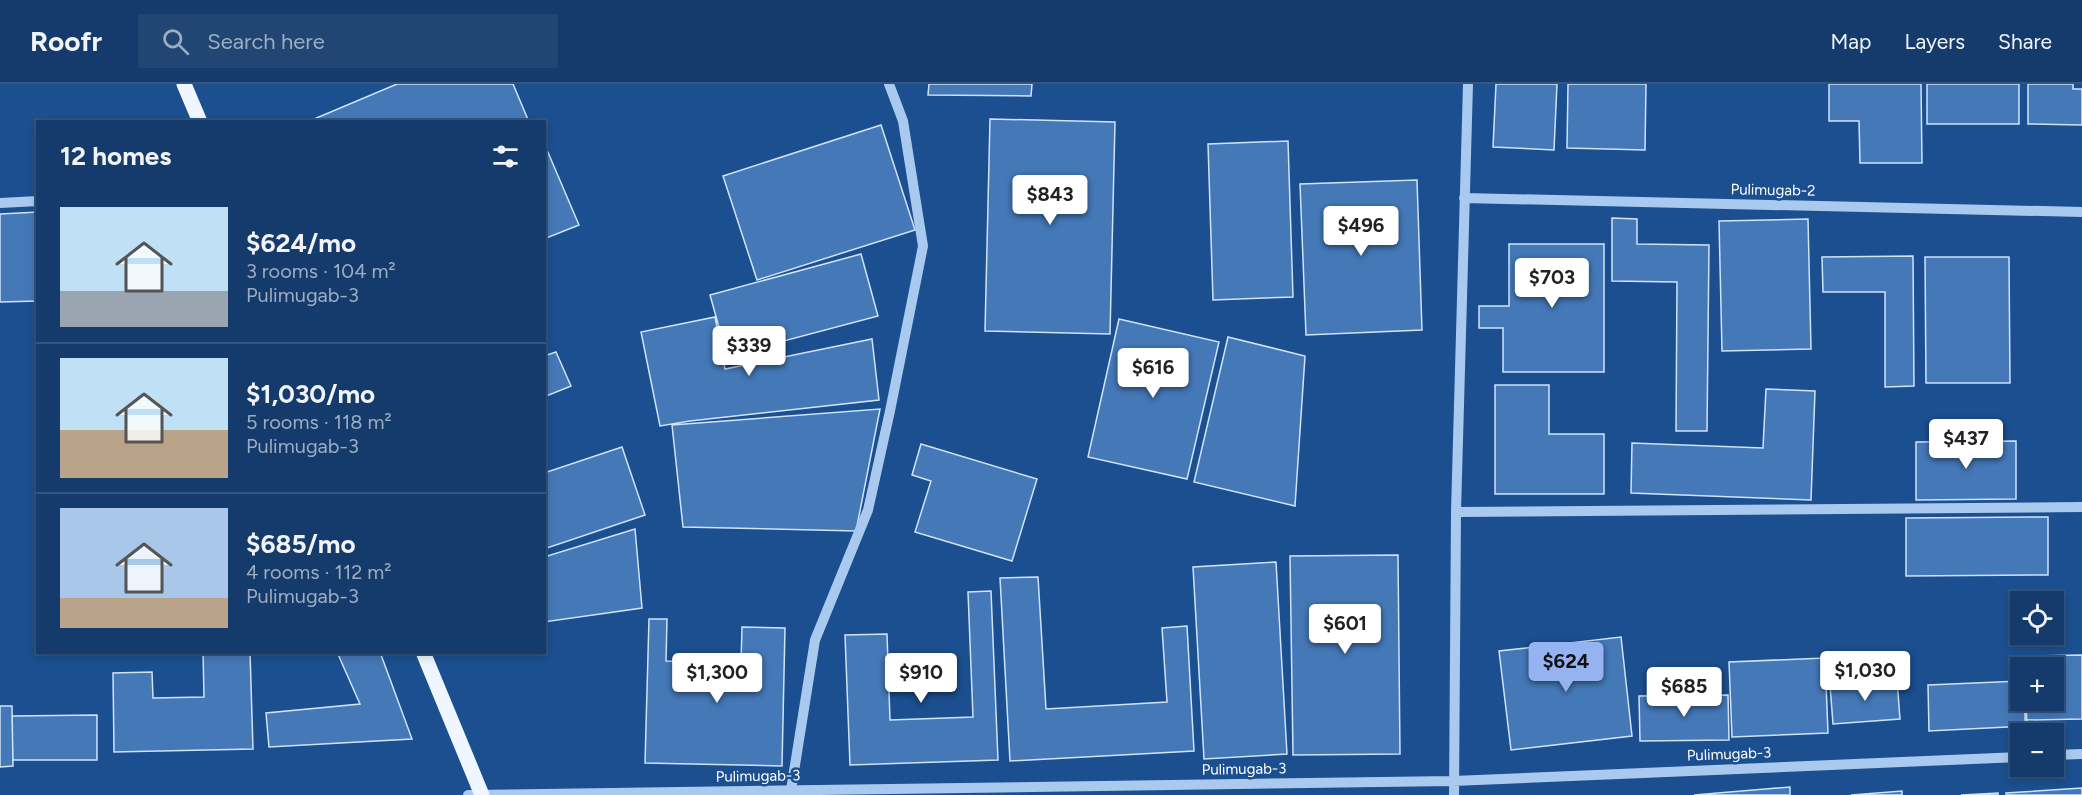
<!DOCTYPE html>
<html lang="en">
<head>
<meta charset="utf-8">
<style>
  body { margin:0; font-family:Figtree,sans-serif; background:#214673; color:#f1f3f6; height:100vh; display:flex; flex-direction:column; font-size:22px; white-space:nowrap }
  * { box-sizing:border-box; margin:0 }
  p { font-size:20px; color:#9dadc1 }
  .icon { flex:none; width:33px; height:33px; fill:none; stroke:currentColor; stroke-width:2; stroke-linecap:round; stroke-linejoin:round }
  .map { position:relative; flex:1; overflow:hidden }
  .side { position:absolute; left:36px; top:36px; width:510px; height:534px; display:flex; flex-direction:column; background:#143b6b; border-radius:0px; box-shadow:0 3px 9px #0003,0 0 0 2px #33557e }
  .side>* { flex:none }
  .fabs { position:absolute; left:2010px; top:507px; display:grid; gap:12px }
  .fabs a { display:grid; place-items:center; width:54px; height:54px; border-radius:0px; background:#143b6b; box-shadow:0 3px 9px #0003,0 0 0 2px #33557e; font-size:30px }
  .price { position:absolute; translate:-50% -51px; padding:0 14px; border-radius:6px; background:#fff; color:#222; font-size:20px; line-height:39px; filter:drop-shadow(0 2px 3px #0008) }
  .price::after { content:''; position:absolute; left:50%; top:36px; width:18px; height:14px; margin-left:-9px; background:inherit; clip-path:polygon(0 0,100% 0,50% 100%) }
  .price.current { background:#95b2f1; color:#111 }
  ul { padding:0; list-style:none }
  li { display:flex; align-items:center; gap:18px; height:150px; padding:0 24px }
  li+li { border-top:2px solid #33557e }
  li span { display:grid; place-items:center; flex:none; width:168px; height:120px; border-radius:0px; color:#555 }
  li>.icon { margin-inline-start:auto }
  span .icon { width:72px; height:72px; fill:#fffc; stroke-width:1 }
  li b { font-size:26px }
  h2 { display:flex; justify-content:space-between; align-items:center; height:72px; padding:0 24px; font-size:26px }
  header { display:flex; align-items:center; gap:36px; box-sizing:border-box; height:84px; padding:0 30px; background:#143b6b; border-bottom:2px solid #33557e }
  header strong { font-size:28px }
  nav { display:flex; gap:33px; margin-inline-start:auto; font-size:21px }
  .search { width:420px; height:54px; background:#214673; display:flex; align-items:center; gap:15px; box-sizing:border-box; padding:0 21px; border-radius:0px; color:#9dadc1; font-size:22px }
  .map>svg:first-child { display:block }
  .building { fill:#4478b7; stroke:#cfe3fa; stroke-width:1.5 }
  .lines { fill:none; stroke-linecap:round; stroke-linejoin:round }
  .minor { stroke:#a9c9ee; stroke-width:10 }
  .major { stroke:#f0f6ff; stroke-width:15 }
  .labels { text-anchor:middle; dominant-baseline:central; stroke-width:5; stroke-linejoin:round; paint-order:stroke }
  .street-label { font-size:15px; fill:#fff; stroke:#1b4f8f }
</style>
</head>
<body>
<header>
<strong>Roofr</strong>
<div class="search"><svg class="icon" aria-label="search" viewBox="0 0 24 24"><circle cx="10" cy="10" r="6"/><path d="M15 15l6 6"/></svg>Search here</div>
<nav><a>Map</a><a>Layers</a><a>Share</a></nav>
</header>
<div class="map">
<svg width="2082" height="711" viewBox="0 0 2082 711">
  <rect width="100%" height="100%" fill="#1b4f8f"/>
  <path class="building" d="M 397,0 L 513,0 L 529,38 L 307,38 Z
    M 929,0 L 1032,0 L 1031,12 L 928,11 Z
    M 1496,0 L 1557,0 L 1554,66 L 1493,63 Z
    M 1568,0 L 1646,0 L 1645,66 L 1567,64 Z
    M 1829,0 L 1921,0 L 1922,79 L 1860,79 L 1859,37 L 1829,37 Z
    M 1927,0 L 2019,0 L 2019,40 L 1927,40 Z
    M 2028,0 L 2073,0 L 2073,5 L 2082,5 L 2082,41 L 2028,40 Z
    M 990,35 L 1115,38 L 1110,250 L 985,247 Z
    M 881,41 L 915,146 L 757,196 L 723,92 Z
    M 1288,57 L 1293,213 L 1213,216 L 1208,60 Z
    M 544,59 L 579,141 L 544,155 Z
    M 1417,96 L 1422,246 L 1306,251 L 1300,100 Z
    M 38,128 L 38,217 L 0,218 L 0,130 Z
    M 1612,134 L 1637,135 L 1637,160 L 1709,161 L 1707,347 L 1676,347 L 1677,198 L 1612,197 Z
    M 1808,135 L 1811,265 L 1722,267 L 1719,137 Z
    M 1509,160 L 1604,160 L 1604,288 L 1503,288 L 1503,244 L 1479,244 L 1479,222 L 1509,222 Z
    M 861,170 L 878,232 L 727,272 L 710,211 Z
    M 1913,172 L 1914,302 L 1885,303 L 1885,208 L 1823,208 L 1822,173 Z
    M 1925,173 L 2009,173 L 2010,299 L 1926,299 Z
    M 715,233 L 725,285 L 872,255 L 879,316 L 690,337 L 660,342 L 641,248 Z
    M 1119,235 L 1219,258 L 1187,395 L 1088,373 Z
    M 1228,253 L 1305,272 L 1295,422 L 1194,398 Z
    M 556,268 L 571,302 L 544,313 L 544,272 Z
    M 1495,301 L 1549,301 L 1549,350 L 1604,350 L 1604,410 L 1495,410 Z
    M 1766,305 L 1815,307 L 1811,416 L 1631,409 L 1632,359 L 1763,364 Z
    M 880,325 L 856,447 L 683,443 L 672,341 Z
    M 2016,357 L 2016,415 L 1916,416 L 1916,358 Z
    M 921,360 L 1037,395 L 1012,477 L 915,448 L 931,397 L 912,391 Z
    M 622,363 L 645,431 L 544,465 L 544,389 Z
    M 2048,433 L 2048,491 L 1906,492 L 1906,434 Z
    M 635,445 L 642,524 L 544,538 L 544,473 Z
    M 1398,471 L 1400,670 L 1293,671 L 1290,472 Z
    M 1276,478 L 1287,670 L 1204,675 L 1193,483 Z
    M 1038,493 L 1046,625 L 1167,618 L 1162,544 L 1187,542 L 1194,667 L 1010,677 L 1000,494 Z
    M 991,507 L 998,676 L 850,681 L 845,551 L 887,550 L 890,636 L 973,633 L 968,508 Z
    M 649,535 L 667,535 L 666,577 L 741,579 L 742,543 L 785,544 L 782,682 L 645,679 Z
    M 1621,553 L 1632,652 L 1511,666 L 1499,567 Z
    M 203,568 L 250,568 L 253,665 L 114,668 L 113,589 L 152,588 L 153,614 L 204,613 Z
    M 337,568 L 380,568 L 412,655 L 269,663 L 266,629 L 360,620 Z
    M 2082,571 L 2082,635 L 2025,636 L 2025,616 L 2054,616 L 2054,584 L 2025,584 L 2025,572 Z
    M 1825,574 L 1828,649 L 1732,653 L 1729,578 Z
    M 1897,596 L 1900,635 L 1833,640 L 1830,601 Z
    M 2020,597 L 2020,616 L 2026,616 L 2027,642 L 1929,647 L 1928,601 Z
    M 1728,611 L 1729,656 L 1640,657 L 1639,612 Z
    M 0,622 L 12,622 L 13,682 L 0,683 Z
    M 97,631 L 97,676 L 13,676 L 12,632 Z
    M 1790,703 L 1790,711 L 1694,711 Z
    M 2082,704 L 2082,711 L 2006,711 L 2006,709 Z
    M 1902,707 L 1902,711 L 1851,711 Z
    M 1998,709 L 1998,711 L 1961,711 Z"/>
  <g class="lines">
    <path class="minor" d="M 1464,114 L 2082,128
      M 0,119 L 38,117
      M 1456,428 L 2082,423
      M 2054,671 L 2082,670
      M 791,706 L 815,556 L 868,426 L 890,327 L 923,162 L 903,37 L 889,0
      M 468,711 L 1453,697 L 2020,673
      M 1454,711 L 1456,428 L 1468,0"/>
    <path class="major" d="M 184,0 L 200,38
      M 423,568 L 482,711"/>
  </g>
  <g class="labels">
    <g class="street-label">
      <text transform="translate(1773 106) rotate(1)">Pulimugab-2</text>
      <text transform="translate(1729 670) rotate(-2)">Pulimugab-3</text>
      <text transform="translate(1244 685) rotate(-1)">Pulimugab-3</text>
      <text transform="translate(758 692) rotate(-1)">Pulimugab-3</text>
    </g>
  </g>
</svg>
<div class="fabs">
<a><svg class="icon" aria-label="locate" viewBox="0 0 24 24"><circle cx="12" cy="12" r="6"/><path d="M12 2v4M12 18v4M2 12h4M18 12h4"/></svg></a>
<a>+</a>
<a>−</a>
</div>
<b class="price" style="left:1050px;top:142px">$843</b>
<b class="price" style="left:1361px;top:173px">$496</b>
<b class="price" style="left:1552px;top:225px">$703</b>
<b class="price" style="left:749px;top:293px">$339</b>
<b class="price" style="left:1153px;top:315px">$616</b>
<b class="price" style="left:1966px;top:386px">$437</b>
<b class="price" style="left:1345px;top:571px">$601</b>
<b class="price current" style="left:1566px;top:609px">$624</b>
<b class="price" style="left:1865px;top:618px">$1,030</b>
<b class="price" style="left:717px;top:620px">$1,300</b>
<b class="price" style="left:921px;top:620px">$910</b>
<b class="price" style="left:1684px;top:634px">$685</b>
<section class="side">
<h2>12 homes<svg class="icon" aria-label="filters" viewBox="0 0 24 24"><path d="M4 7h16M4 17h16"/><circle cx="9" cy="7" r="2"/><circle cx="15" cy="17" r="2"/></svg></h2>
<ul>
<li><span style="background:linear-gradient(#bfe0f5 70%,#9aa5b1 0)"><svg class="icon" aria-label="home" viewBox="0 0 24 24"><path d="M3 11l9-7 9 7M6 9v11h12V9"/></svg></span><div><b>$624/mo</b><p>3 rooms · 104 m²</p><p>Pulimugab-3</p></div></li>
<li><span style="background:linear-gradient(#bfe0f5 60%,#b9a48a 0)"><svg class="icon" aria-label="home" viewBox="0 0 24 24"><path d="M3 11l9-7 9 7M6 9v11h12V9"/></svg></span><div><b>$1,030/mo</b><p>5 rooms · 118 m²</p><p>Pulimugab-3</p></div></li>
<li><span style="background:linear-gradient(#a9c7e8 75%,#b9a48a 0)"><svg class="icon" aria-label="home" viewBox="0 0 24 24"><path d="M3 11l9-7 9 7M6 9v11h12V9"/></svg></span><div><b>$685/mo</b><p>4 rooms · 112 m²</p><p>Pulimugab-3</p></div></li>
</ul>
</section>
</div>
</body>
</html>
